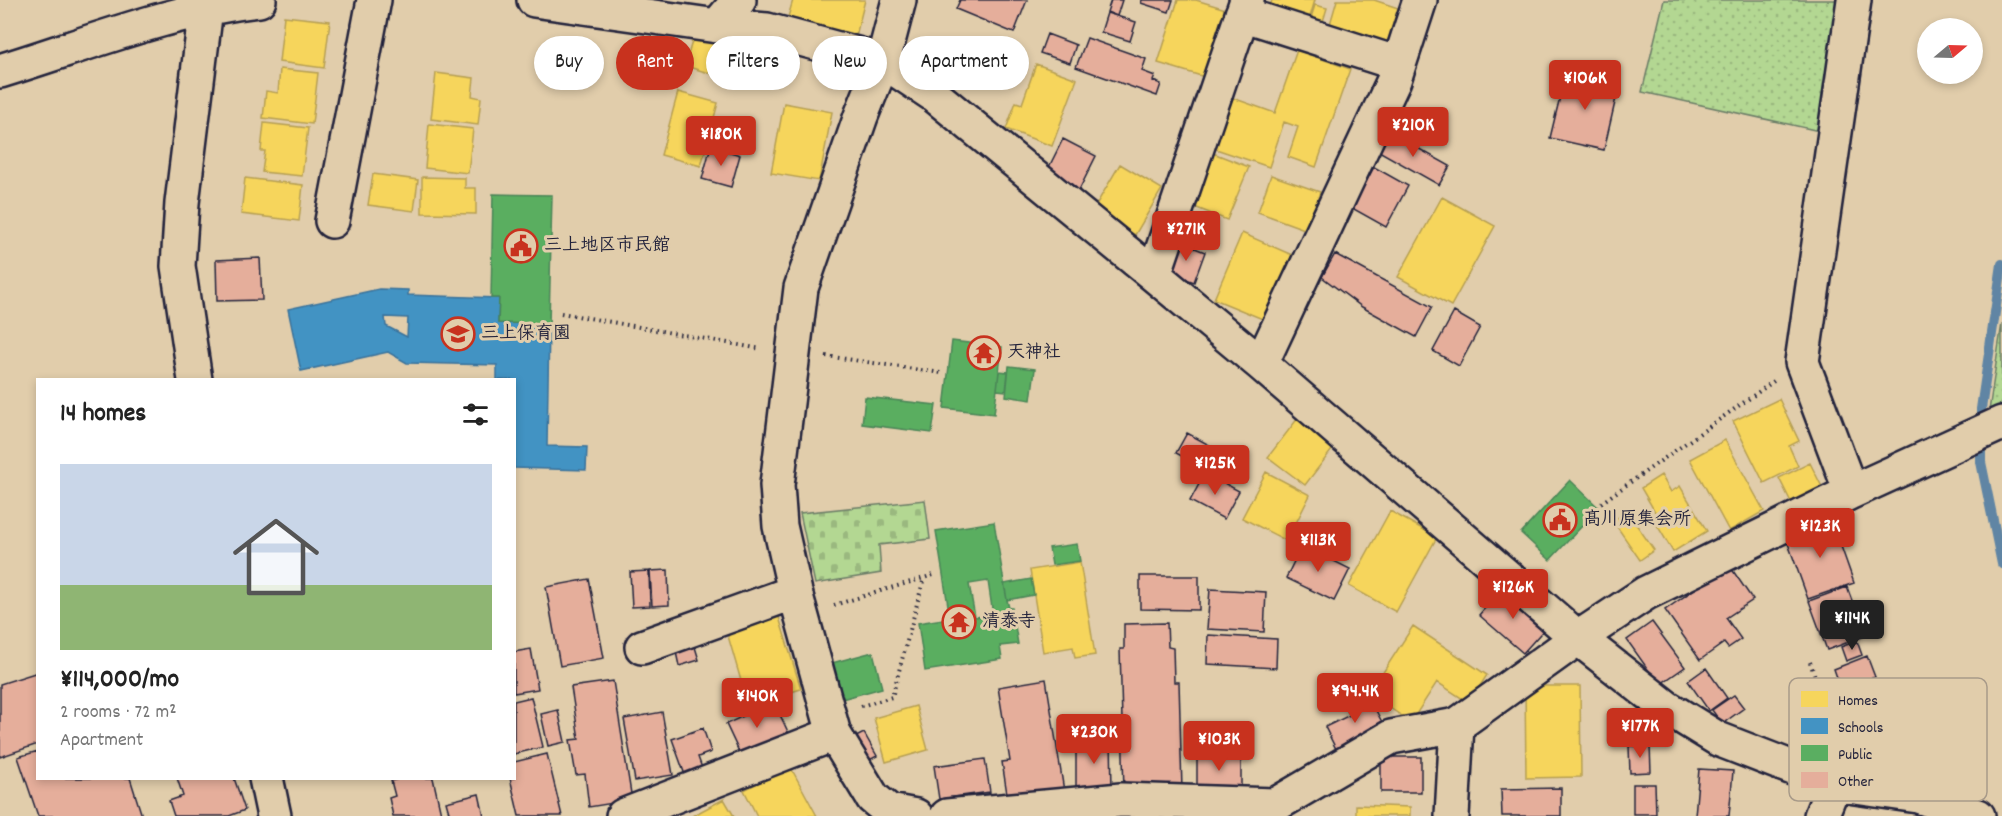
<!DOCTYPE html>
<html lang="en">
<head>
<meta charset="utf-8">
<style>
  body { margin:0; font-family:Dekko,"Klee One",sans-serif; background:#f6f6f6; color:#222; height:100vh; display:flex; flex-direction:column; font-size:22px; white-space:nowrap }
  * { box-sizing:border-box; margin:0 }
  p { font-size:20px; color:#767676 }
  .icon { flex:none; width:33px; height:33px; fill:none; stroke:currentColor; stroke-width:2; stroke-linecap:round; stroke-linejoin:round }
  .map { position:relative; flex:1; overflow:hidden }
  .sheet { position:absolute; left:36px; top:378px; width:480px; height:402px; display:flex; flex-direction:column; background:#fff; border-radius:0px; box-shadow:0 3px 9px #0003 }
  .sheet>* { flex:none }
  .hud { position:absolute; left:534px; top:36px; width:570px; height:54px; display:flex; gap:12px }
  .needle { width:39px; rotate:71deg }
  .tools { position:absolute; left:1917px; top:18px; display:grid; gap:12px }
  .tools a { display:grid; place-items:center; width:66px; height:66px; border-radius:50%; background:#fff; box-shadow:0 3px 9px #0003; font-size:30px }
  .price { position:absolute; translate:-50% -51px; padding:0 14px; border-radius:6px; background:#c8321e; color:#fff; font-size:20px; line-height:39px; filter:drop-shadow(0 2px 3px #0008) }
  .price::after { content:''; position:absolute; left:50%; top:36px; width:18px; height:14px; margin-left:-9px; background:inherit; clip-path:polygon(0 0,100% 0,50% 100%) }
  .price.on { background:#222; color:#fff }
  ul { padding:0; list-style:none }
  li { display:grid; align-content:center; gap:12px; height:318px; padding:0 24px }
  li span { display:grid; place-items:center; height:186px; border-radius:0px; color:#555 }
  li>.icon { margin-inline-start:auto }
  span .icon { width:108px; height:108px; fill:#fffc; stroke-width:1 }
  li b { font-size:26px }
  h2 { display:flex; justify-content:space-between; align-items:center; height:72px; padding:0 24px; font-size:26px }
  .chip { padding:0 21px; border-radius:27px; background:#fff; box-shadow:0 3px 9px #0003; font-size:21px; line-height:54px }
  .chip.on { background:#c8321e; color:#fff }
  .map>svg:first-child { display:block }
  .grass { fill:url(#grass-dots); stroke:#6a7c66; stroke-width:1.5 }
  .cemetery { fill:url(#cemetery-stones); stroke:#6a7c66; stroke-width:1.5 }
  .homes { fill:#f6d55c; stroke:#b69f52; stroke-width:1.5 }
  .schools { fill:#4393c3; stroke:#39719a; stroke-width:1.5; fill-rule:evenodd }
  .public { fill:#5aae61; stroke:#498456; stroke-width:1.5; fill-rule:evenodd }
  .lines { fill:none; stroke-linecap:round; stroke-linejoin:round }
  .stream { stroke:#6085a4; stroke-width:10 }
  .building { fill:#e5ae9b; stroke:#22223b; stroke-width:1.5 }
  .minor-casing { stroke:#22223b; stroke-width:38 }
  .path { stroke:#22223b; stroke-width:4; stroke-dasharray:1.5 4.5; stroke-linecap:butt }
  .minor { stroke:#e1cdab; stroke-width:33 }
  .labels { text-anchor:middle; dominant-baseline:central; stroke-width:6; stroke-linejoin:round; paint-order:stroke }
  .poi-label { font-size:18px; font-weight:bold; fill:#22223b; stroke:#e1cdab; text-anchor:start }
  .key { fill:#e1cdab; stroke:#a89a89; stroke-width:1.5 }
  .key-label { font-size:16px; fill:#22223b }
</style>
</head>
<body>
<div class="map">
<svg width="2002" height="816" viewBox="0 0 2002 816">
  <defs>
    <pattern id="grass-dots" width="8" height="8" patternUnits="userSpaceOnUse" patternTransform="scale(1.5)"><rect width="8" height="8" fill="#b3d792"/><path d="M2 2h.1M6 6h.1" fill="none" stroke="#9ab87f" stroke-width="1.8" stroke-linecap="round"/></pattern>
    <pattern id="cemetery-stones" width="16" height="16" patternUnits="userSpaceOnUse" patternTransform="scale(1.5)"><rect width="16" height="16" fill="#b3d792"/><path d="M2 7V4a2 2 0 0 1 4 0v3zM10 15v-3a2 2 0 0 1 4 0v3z" fill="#9ab87f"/></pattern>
  </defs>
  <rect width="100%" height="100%" fill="#e1cdab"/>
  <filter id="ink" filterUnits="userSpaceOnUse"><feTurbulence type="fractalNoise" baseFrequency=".0167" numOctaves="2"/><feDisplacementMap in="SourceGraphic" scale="12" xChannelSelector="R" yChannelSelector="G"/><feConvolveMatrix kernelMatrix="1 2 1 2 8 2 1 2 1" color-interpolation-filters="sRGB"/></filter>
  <g filter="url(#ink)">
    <path class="grass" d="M 1664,0 L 1844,0 L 1824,132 L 1642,92 Z
      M 2002,323 L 2002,406 L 1989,411 Z"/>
    <path class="cemetery" d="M 925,500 L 930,539 L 879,545 L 881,573 L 815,584 L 800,513 Z"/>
    <path class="homes" d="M 793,0 L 865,0 L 856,36 L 788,17 Z
      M 1178,0 L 1196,0 L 1229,10 L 1208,78 L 1158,63 Z
      M 1272,0 L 1315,0 L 1308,24 L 1268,12 Z
      M 1337,0 L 1374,0 L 1398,8 L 1385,49 L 1328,31 Z
      M 1315,5 L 1327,8 L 1321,28 L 1309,24 Z
      M 284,16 L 330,21 L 324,68 L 279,62 Z
      M 694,34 L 725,42 L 716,75 L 685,66 Z
      M 1297,50 L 1350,69 L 1316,167 L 1288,157 L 1298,127 L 1284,122 L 1269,167 L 1213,148 L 1230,97 L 1275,113 Z
      M 1036,64 L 1077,79 L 1052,146 L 1006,129 L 1016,102 L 1022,104 Z
      M 280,69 L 318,73 L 312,124 L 263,118 L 266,91 L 278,93 Z
      M 436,73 L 474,78 L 472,96 L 481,98 L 478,125 L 431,119 Z
      M 678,92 L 718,103 L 701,166 L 661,155 Z
      M 784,103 L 832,112 L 819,181 L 771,173 Z
      M 264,123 L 308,128 L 302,176 L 262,172 L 265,151 L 261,151 Z
      M 429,124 L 473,129 L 468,173 L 425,168 Z
      M 1213,153 L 1249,167 L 1227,220 L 1192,206 Z
      M 1120,164 L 1162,189 L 1135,235 L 1093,210 Z
      M 373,174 L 418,180 L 414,211 L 368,205 Z
      M 1271,175 L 1320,192 L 1307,230 L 1258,212 Z
      M 422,177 L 465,178 L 465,188 L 476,188 L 476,214 L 422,213 Z
      M 245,178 L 303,185 L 299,221 L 241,214 Z
      M 1442,197 L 1495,226 L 1451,306 L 1398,277 Z
      M 1242,233 L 1292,255 L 1265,320 L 1214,299 Z
      M 1779,399 L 1799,441 L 1789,446 L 1798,466 L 1764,483 L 1733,421 Z
      M 1298,418 L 1335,446 L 1305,485 L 1268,457 Z
      M 1725,440 L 1764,511 L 1729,531 L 1690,459 Z
      M 1810,463 L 1823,489 L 1792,504 L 1779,478 Z
      M 1266,472 L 1310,495 L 1287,541 L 1242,518 Z
      M 1661,475 L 1671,492 L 1680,486 L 1707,531 L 1673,552 L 1657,525 L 1661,522 L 1641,488 Z
      M 1390,511 L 1437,537 L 1396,612 L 1349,586 Z
      M 1627,511 L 1654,550 L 1640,560 L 1613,521 Z
      M 1080,562 L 1095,655 L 1075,658 L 1073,647 L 1043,652 L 1030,570 Z
      M 778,614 L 801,689 L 748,705 L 726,629 Z
      M 1413,626 L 1487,675 L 1469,703 L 1437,682 L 1411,722 L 1369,694 Z
      M 1525,686 L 1580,686 L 1581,777 L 1526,778 Z
      M 916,706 L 928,750 L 886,762 L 874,718 Z
      M 790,766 L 817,816 L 757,816 L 744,790 Z
      M 724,799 L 734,816 L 692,816 Z
      M 1356,805 L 1410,807 L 1410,816 L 1356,816 Z"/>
    <path class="schools" d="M 379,289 L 408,290 L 408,295 L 499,298 L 498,323 L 549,324 L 547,446 L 587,447 L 586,470 L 514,468 L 514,380 L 497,380 L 497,365 L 407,363 L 388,352 L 301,371 L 288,309 ZM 385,317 L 408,318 L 407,337 L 386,326 Z"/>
    <path class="public" d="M 493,194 L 552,195 L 549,324 L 498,323 L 499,298 L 491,298 Z
      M 952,341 L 1002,347 L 994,414 L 944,408 Z
      M 1009,366 L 1035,369 L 1031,400 L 1006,396 Z
      M 999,371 L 1008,372 L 1006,391 L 997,390 Z
      M 865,397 L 936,405 L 932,433 L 862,424 Z
      M 1570,480 L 1599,508 L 1550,560 L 1521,533 Z
      M 994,522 L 1007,600 L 1009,608 L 1012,608 L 1018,644 L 1000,646 L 1002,659 L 925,671 L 918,623 L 950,618 L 936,531 ZM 988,581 L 993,615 L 975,617 L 969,584 Z
      M 1077,544 L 1080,561 L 1052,565 L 1049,548 Z
      M 1031,579 L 1034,595 L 1007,600 L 1004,584 Z
      M 873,652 L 882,688 L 838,700 L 828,664 Z"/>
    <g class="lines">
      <path class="stream" d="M 2002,264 L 1981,409 L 1981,462 L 2002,564"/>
    </g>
    <path class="building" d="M 960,0 L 1027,0 L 1014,33 L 956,9 Z
      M 1111,0 L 1122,0 L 1117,16 L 1107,12 Z
      M 1142,0 L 1173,0 L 1169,12 L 1141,3 Z
      M 1107,13 L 1136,22 L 1130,41 L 1101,32 Z
      M 1047,34 L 1076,45 L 1070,63 L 1040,53 Z
      M 1087,38 L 1146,59 L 1142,71 L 1155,76 L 1153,81 L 1161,84 L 1157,96 L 1076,67 Z
      M 1566,72 L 1619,85 L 1604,150 L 1550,138 Z
      M 1387,131 L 1450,166 L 1439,185 L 1377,150 Z
      M 1063,139 L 1096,156 L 1078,192 L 1045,175 Z
      M 711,146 L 740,155 L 731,187 L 702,179 Z
      M 1374,167 L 1408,186 L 1386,227 L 1352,208 Z
      M 1177,241 L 1205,252 L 1194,282 L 1166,271 Z
      M 1335,254 L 1432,307 L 1416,337 L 1362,307 L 1322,277 Z
      M 260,258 L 262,300 L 217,301 L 216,260 Z
      M 1454,312 L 1480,327 L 1459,366 L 1433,351 Z
      M 1187,433 L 1213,447 L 1202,467 L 1176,453 Z
      M 1205,473 L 1239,491 L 1224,519 L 1190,501 Z
      M 1831,518 L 1854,583 L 1808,599 L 1785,535 Z
      M 1302,545 L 1350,569 L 1334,601 L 1286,578 Z
      M 1729,565 L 1753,600 L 1726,618 L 1741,639 L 1728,648 L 1724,643 L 1700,660 L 1665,610 Z
      M 668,570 L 669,605 L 652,606 L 650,571 Z
      M 649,571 L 650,606 L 632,607 L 630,572 Z
      M 1140,576 L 1199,576 L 1199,610 L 1140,609 Z
      M 589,579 L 604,658 L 560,666 L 546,587 Z
      M 1504,586 L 1548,625 L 1523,653 L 1479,615 Z
      M 1847,587 L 1865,636 L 1827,650 L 1809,601 Z
      M 1210,589 L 1266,592 L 1264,632 L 1207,629 Z
      M 1652,622 L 1685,667 L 1659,685 L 1627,640 Z
      M 1167,623 L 1168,647 L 1173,648 L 1174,682 L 1179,682 L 1182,790 L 1124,791 L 1120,649 L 1124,649 L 1124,624 Z
      M 1208,635 L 1277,639 L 1276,668 L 1207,664 Z
      M 1857,641 L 1862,655 L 1846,661 L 1841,647 Z
      M 695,647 L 699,660 L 679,666 L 676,652 Z
      M 531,649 L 538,689 L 514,693 L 514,652 Z
      M 1867,656 L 1875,677 L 1841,689 L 1834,669 Z
      M 1706,668 L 1727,698 L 1709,711 L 1688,681 Z
      M 38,672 L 38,744 L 0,757 L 0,684 Z
      M 1046,679 L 1064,791 L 1008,800 L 1002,762 L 1010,761 L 998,687 Z
      M 613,681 L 632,800 L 589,807 L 585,774 L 576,775 L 570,740 L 579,739 L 571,687 Z
      M 1368,695 L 1384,726 L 1337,751 L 1325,727 L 1350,715 L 1345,706 Z
      M 1734,695 L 1744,708 L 1722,724 L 1712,710 Z
      M 531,697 L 543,747 L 514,754 L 514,701 Z
      M 774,702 L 789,734 L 741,756 L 726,724 Z
      M 558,710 L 565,742 L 548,746 L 541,714 Z
      M 662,712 L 673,775 L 635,781 L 624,719 Z
      M 703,728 L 711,752 L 698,757 L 702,768 L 685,775 L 672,739 Z
      M 864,733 L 877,756 L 864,763 L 852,739 Z
      M 1111,739 L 1112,789 L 1076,790 L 1076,740 Z
      M 1629,746 L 1650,746 L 1651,772 L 1630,773 Z
      M 38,751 L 38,778 L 130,778 L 142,816 L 38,816 L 18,757 Z
      M 547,754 L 562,816 L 519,816 L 510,778 L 514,778 L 514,762 Z
      M 1197,756 L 1241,756 L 1241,788 L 1197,788 Z
      M 1381,757 L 1421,757 L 1421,792 L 1381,792 Z
      M 985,759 L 990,792 L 939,799 L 934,766 Z
      M 1699,769 L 1733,771 L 1729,816 L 1695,816 Z
      M 177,778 L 234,778 L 245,810 L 229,816 L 174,816 L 169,801 L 183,796 Z
      M 402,778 L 433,778 L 441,814 L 447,813 L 448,816 L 393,816 L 389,798 L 395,796 L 391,781 Z
      M 1633,784 L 1655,784 L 1656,814 L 1633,814 Z
      M 1561,788 L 1561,816 L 1502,816 L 1501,789 Z
      M 479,794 L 484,816 L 450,816 L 446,802 Z"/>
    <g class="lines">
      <defs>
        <path id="minor" d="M 534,0 L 717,26 L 767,30 L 883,61 L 934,95 L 1154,275 L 1261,364 L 1578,638 L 1666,707 L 1718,739 L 1834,784 L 1918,796 L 1978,816
          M 899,0 L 883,61 L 861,116 L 801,288 L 777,485 L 780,526 L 795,592 L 834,734 L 873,798 L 889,811 L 916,816
          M 1242,14 L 1399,64
          M 717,26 L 739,0
          M 0,71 C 82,46 174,9 259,0
          M 332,221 L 374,0
          M 1154,275 L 1247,0
          M 1261,364 L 1394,80 L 1420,0
          M 195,380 L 178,266 L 182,203 L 207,0
          M 1851,492 L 1802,362 L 1854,0
          M 642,647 L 795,592
          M 266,778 L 274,816
          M 623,816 L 834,734
          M 947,816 L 1121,800 L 1275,805 L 1391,737 L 1457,725 L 1578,638 L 1646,593 L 1851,492 L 2002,423
          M 1452,816 L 1457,725
          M 1821,816 L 1834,784"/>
      </defs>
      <use href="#minor" class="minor-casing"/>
      <path class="path" d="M 561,313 L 761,349
        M 826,356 L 941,373
        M 1601,503 L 1774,381
        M 834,605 L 937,574
        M 1810,662 L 1840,749
        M 861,706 L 892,697 L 924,578"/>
      <use href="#minor" class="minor"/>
    </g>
  </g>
  <defs>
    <symbol id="civic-ring" viewBox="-11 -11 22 22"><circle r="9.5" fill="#e1cdab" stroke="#c8321e" stroke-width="1.5"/><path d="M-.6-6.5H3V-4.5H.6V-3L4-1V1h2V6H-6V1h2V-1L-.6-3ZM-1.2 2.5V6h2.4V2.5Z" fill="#c8321e"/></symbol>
    <symbol id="school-ring" viewBox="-11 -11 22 22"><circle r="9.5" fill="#e1cdab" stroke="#c8321e" stroke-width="1.5"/><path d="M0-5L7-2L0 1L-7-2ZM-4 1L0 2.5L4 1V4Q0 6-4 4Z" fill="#c8321e"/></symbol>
    <symbol id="temple-ring" viewBox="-11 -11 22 22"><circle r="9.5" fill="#e1cdab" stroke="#c8321e" stroke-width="1.5"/><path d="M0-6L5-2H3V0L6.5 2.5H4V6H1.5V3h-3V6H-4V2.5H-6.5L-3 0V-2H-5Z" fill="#c8321e"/></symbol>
  </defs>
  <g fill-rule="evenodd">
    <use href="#civic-ring" x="502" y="227" width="38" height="38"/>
    <use href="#school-ring" x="439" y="315" width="38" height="38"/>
    <use href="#temple-ring" x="965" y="334" width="38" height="38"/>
    <use href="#civic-ring" x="1541" y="501" width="38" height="38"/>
    <use href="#temple-ring" x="940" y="603" width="38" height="38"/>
  </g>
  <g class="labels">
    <g class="poi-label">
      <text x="544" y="246">三上地区市民館</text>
      <text x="481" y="334">三上保育園</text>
      <text x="1007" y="353">天神社</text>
      <text x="1583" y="520">髙川原集会所</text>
      <text x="982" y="622">清泰寺</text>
    </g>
  </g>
  <rect x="1789" y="678" width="198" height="123" rx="9" class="key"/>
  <rect x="1801" y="691" width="27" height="16" fill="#f6d55c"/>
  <rect x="1801" y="718" width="27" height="16" fill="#4393c3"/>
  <rect x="1801" y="745" width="27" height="16" fill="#5aae61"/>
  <rect x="1801" y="772" width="27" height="16" fill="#e5ae9b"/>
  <g class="key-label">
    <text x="1838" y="705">Homes</text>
    <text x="1838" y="732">Schools</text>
    <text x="1838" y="759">Public</text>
    <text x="1838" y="786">Other</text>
  </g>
</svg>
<div class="tools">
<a><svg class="needle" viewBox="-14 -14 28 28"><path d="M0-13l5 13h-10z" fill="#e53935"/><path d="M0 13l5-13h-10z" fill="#767676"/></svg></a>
</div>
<b class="price" style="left:1585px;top:111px">¥106K</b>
<b class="price" style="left:1413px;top:158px">¥210K</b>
<b class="price" style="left:721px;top:167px">¥180K</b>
<b class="price" style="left:1186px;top:262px">¥271K</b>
<b class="price" style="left:1215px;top:496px">¥125K</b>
<b class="price" style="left:1820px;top:559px">¥123K</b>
<b class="price" style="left:1318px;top:573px">¥113K</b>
<b class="price" style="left:1513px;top:620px">¥126K</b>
<b class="price on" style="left:1852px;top:651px">¥114K</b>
<b class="price" style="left:1355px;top:724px">¥94.4K</b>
<b class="price" style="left:757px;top:729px">¥140K</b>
<b class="price" style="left:1640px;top:759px">¥177K</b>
<b class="price" style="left:1094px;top:765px">¥230K</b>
<b class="price" style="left:1219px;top:772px">¥103K</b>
<div class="hud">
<a class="chip">Buy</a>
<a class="chip on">Rent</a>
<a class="chip">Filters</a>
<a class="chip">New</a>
<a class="chip">Apartment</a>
</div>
<section class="sheet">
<h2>14 homes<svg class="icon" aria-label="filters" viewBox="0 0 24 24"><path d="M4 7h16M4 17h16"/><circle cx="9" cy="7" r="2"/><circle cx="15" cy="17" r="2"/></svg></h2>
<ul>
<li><span style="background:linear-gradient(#c9d6e8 65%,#8fb573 0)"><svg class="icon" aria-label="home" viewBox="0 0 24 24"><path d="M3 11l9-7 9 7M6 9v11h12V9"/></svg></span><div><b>¥114,000/mo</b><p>2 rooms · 72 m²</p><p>Apartment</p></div></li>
</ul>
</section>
</div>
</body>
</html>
